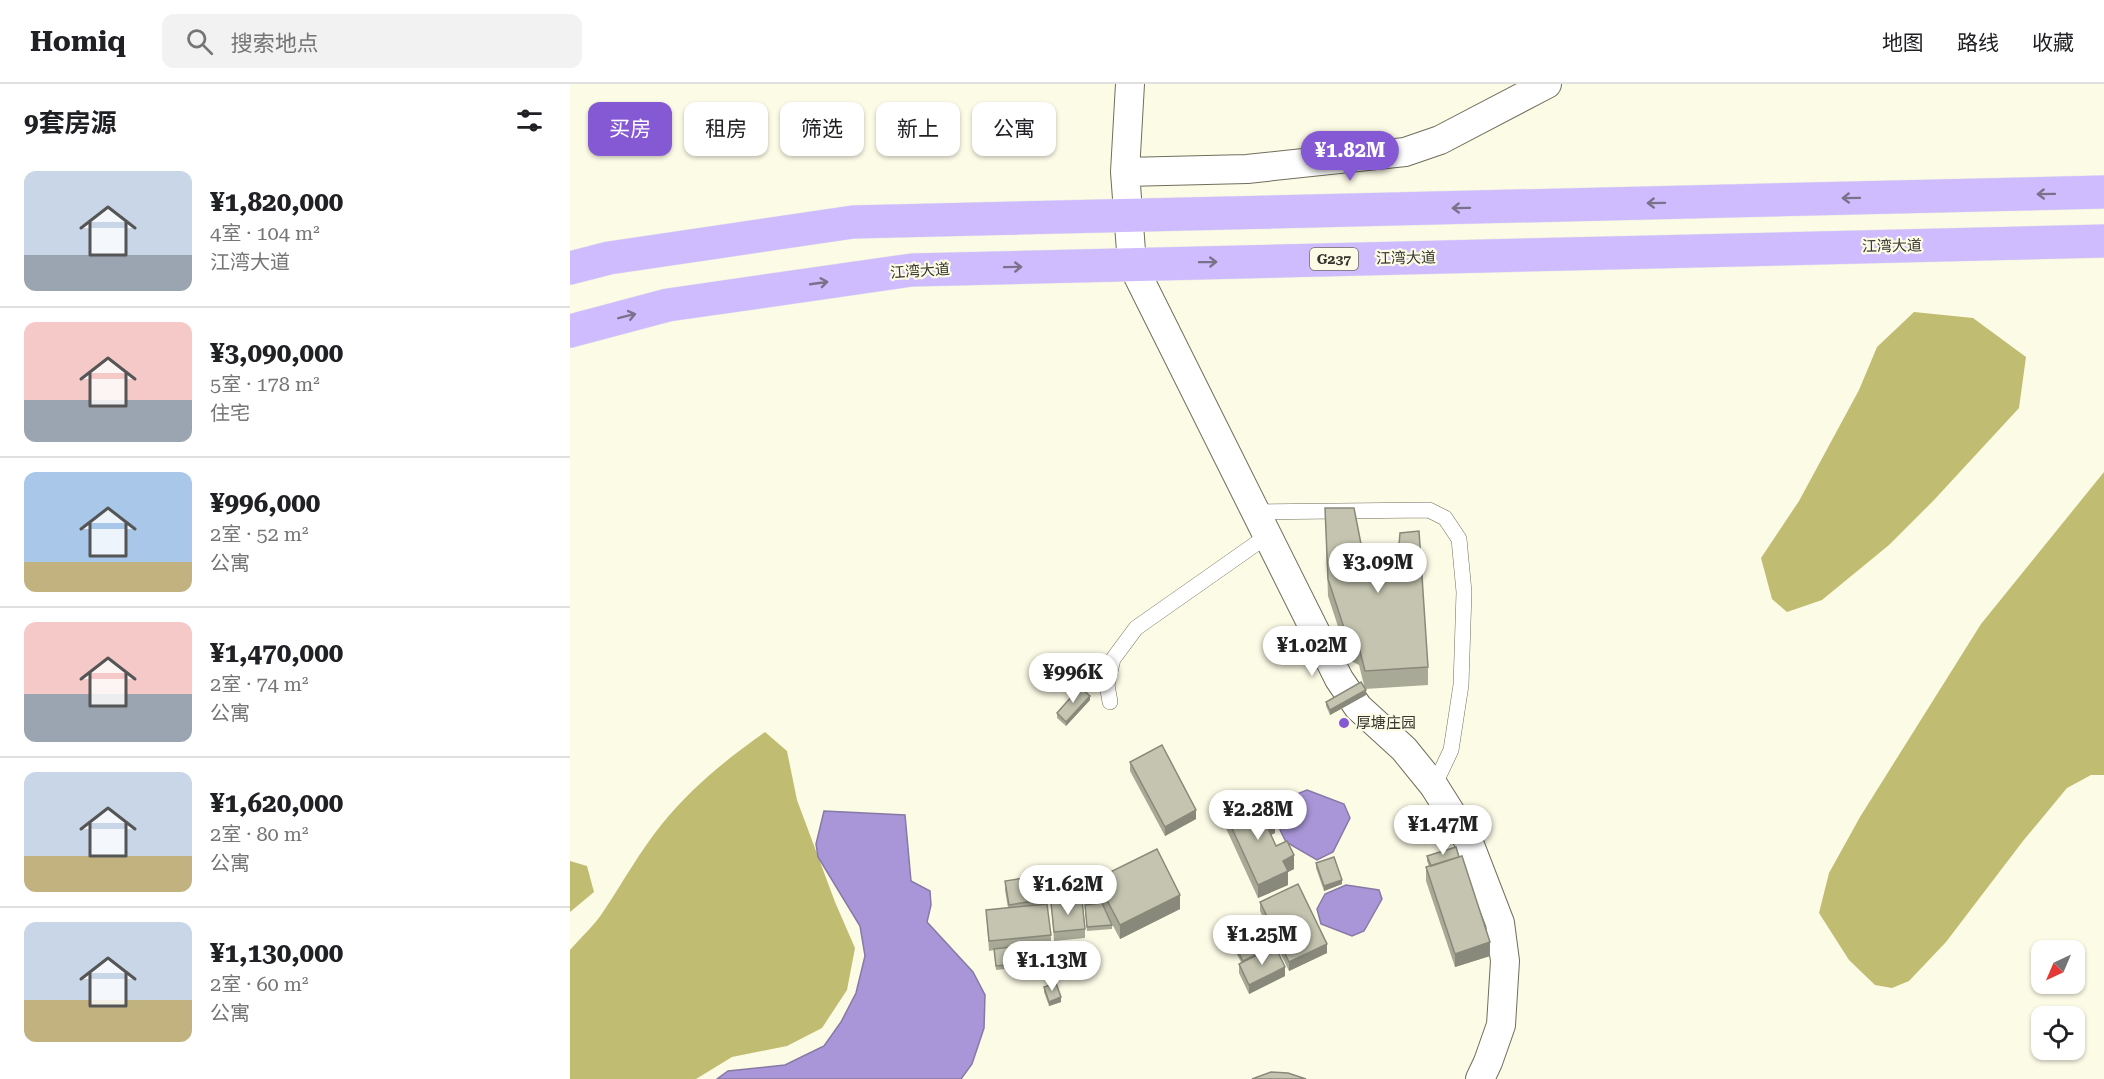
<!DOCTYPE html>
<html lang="zh">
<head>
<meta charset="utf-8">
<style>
  body { margin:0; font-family:"Roboto Serif","Noto Sans SC",serif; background:#f2f2f2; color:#202124; height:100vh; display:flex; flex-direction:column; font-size:22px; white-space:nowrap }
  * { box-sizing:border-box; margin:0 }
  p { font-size:20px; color:#757577 }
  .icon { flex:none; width:33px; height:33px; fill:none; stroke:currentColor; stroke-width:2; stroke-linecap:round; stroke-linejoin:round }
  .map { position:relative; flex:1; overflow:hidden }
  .side { display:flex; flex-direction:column; background:#fff; width:570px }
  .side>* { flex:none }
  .guide { position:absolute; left:18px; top:18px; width:570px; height:54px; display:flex; gap:12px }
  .needle { width:39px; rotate:224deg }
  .fabs { position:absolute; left:1461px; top:856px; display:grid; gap:12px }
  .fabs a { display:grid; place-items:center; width:54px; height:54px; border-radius:12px; background:#fff; box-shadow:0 2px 4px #0004; font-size:30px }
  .price { position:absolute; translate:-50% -51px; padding:0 14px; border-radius:21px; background:#fff; color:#222; font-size:20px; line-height:39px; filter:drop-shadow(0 2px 3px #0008) }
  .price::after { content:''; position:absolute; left:50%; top:36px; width:18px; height:14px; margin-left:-9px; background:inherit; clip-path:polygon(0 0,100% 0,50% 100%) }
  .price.on { background:#8559d3; color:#fff }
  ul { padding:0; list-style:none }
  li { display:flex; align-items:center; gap:18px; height:150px; padding:0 24px }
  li+li { border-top:2px solid #e0e0e0 }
  li span { display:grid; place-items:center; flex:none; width:168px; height:120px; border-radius:12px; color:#555 }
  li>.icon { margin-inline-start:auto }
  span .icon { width:72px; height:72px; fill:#fffc; stroke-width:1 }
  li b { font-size:26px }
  h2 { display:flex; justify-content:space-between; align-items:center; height:72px; padding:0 24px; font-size:26px }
  .tag { padding:0 21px; border-radius:12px; background:#fff; box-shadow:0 2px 4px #0004; font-size:21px; line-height:54px }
  .tag.on { background:#8559d3; color:#fff }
  header { display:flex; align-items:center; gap:36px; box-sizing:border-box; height:84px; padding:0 30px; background:#fff; border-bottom:2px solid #e0e0e0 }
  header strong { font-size:28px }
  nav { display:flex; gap:33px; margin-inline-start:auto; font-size:21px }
  .search { width:420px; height:54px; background:#f2f2f2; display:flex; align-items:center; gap:15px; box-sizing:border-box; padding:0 21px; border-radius:12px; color:#757577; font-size:22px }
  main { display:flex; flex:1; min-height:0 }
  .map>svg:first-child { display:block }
  .forest { fill:#c0bd72 }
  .water { fill:#a996d8; stroke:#8679a5; stroke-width:1.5 }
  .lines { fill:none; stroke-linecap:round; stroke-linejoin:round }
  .lane-casing { stroke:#6f6e5c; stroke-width:16 }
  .street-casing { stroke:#6f6e5c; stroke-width:30 }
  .highway-casing { stroke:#e7e7e6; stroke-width:34 }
  .lane { stroke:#fff; stroke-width:15 }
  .street { stroke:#fff; stroke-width:28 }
  .highway { stroke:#cebcfe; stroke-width:33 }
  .wall { fill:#a9a997 }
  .shaded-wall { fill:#89897b }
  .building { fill:#c4c4b0; stroke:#89897b; stroke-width:1.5 }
  .oneway { stroke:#7a728b }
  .poi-dot { fill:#8559d3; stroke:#fcfbe6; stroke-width:2 }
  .labels { text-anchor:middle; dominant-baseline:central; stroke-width:4.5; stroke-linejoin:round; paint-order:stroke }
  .shield { fill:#fcfbe6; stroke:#717064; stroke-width:1.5 }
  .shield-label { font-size:14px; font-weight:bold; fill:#35352d }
  .street-label { font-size:15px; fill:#35352d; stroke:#fcfbe6 }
  .poi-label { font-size:15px; fill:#35352d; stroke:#fcfbe6; text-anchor:start }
</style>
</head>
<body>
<header>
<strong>Homiq</strong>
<div class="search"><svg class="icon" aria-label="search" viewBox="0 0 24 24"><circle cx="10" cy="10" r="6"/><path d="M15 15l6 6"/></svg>搜索地点</div>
<nav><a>地图</a><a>路线</a><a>收藏</a></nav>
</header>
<main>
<section class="side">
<h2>9套房源<svg class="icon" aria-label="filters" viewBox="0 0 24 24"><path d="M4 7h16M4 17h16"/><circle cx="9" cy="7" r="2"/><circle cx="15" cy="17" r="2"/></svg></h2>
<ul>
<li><span style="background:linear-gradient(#c9d6e8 70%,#9aa5b1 0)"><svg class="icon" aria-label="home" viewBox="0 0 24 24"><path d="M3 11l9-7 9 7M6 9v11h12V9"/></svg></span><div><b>¥1,820,000</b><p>4室 · 104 m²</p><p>江湾大道</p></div></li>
<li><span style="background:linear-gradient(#f6c9c9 65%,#9aa5b1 0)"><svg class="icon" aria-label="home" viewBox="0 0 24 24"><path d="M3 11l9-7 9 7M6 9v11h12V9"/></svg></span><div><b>¥3,090,000</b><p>5室 · 178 m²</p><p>住宅</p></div></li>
<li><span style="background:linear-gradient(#a9c7e8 75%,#c2b280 0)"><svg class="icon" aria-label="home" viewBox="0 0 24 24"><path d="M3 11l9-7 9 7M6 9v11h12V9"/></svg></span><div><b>¥996,000</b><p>2室 · 52 m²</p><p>公寓</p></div></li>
<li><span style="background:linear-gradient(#f6c9c9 60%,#9aa5b1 0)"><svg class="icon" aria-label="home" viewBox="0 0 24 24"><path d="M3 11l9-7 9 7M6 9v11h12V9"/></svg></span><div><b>¥1,470,000</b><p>2室 · 74 m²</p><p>公寓</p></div></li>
<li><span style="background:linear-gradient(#c9d6e8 70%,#c2b280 0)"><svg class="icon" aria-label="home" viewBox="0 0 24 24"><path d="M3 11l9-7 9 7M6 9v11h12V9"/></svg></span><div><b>¥1,620,000</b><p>2室 · 80 m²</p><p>公寓</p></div></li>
<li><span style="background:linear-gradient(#c9d6e8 65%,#c2b280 0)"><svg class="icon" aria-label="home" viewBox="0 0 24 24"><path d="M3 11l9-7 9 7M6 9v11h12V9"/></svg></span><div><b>¥1,130,000</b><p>2室 · 60 m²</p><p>公寓</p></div></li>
</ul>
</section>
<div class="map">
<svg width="1534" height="995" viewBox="0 0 1534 995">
  <rect width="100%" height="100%" fill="#fcfbe6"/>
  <path class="forest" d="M 1344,228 L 1403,234 L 1456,273 L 1449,324 L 1364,416 L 1319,461 L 1252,516 L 1217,528 L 1202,515 L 1191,474 L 1229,417 L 1289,306 L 1307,263 Z
    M 1534,388 L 1534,691 L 1521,691 L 1497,704 L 1453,757 L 1376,858 L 1339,897 L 1322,904 L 1305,901 L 1279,876 L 1249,829 L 1259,789 L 1290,733 L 1411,540 Z
    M 195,648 L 217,667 L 227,716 L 265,818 L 285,864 L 277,906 L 252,944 L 217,962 L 162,973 L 126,995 L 0,995 L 0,866 C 11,853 25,841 33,828 C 53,798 70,767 92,740 C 121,704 158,674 195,648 Z
    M 0,777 L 17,782 L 24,808 L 0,828 Z"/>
  <path class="water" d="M 737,706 L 774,720 L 780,734 L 763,768 L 747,776 L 716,758 L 710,746 L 719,713 Z
    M 254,727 L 335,731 L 341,797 L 360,807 L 361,821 L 357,838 L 403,888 L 415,911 L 414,944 L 402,980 L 391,995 L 147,995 L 158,987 L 215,981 L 254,962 L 271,938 L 286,909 L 295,872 L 290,842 L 248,773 L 246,760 Z
    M 776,801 L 809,806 L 812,815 L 794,847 L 782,852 L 751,840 L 747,825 L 755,810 Z"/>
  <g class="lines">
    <defs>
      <path id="lane" d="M 685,428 L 859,426 L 875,434 L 889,455 L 894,508 L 891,601 L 881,666 L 864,702
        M 540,618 L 537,601 L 543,575 L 566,544 L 697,452"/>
      <path id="street" d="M 560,0 L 555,88 L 562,180 L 769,595 L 788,623 L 834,665 L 864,702 L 898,756 L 930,839 L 935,877 L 931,941 L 918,978 L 910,995
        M 555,88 L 677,85 L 835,68 L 870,56 L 977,0"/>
      <path id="highway" d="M 0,184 L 39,174 L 283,138 L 1534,108
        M 0,247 L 98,221 L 342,186 L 1534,157"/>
    </defs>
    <use href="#lane" class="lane-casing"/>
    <use href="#street" class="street-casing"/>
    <use href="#highway" class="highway-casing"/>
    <use href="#lane" class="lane"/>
    <use href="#street" class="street"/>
    <use href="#highway" class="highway"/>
  </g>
  <path class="wall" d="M 755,424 L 791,460 L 858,583 L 858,601 L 795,605 L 789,581 L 779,576 L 758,512 Z
    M 796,611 L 760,631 L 756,622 L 756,618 Z
    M 520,616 L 496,642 L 487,634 L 487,629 Z
    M 560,678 L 626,735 L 595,752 L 560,687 Z
    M 686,725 L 705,749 L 701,751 L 706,762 L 724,785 L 718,788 L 718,801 L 688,814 L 654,740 L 654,727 Z
    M 857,772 L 920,872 L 885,883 L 856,797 L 856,783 L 859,782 L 857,777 Z
    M 746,779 L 772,800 L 754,807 L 746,784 Z
    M 526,795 L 610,825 L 550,855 L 532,821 L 542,841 L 542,845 L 517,847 L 515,825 L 532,819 L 526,809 Z
    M 435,797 L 470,816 L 470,820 L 481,851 L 481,861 L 450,864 L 452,883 L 426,886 L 424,866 L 419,867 L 416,826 L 438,824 L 435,806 Z
    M 690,818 L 757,869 L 719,887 L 690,827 Z
    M 481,819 L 515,845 L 515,854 L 484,857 Z
    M 663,858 L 696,866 L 715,892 L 679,910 L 669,889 L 669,880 L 671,878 L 663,863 Z
    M 474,903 L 491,918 L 479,922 L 474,908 Z"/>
  <path class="shaded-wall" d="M 796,606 L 796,611 L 760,631 L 760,626 Z
    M 520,612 L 520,616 L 496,642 L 496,638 Z
    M 626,726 L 626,735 L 595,752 L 595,743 Z
    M 705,735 L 705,749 L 696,753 L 696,740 Z
    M 724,771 L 724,785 L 718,788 L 718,801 L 688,814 L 688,801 L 713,777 Z
    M 772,796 L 772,800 L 754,807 L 754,802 Z
    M 610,811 L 610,825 L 550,855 L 550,841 Z
    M 920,858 L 920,872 L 885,883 L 885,870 Z
    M 757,860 L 757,869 L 719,887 L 719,878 Z
    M 715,883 L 715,892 L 679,910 L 679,901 Z
    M 491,913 L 491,918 L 479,922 L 479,918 Z"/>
  <path class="building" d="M 755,424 L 784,424 L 791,460 L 829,461 L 830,449 L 849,447 L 858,583 L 795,587 L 789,563 L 779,559 L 758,495 Z
    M 791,598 L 796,606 L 760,626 L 756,618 Z
    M 510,603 L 520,612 L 496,638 L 487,629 Z
    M 592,661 L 626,726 L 595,743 L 560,678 Z
    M 681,715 L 686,725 L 698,719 L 705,735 L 696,740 L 706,762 L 717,757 L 724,771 L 713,777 L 718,787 L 688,801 L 654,727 Z
    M 886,763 L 889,773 L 861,782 L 857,772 Z
    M 587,765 L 610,811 L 550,841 L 526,795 Z
    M 892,772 L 920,858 L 885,870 L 856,783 Z
    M 764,773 L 772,796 L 754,802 L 746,779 Z
    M 466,792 L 470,816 L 439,821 L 435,797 Z
    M 728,800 L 757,860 L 719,878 L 690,818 Z
    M 512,816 L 515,845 L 484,848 L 481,819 Z
    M 532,819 L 542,841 L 517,843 L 515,821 Z
    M 477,820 L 481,851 L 419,857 L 416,826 Z
    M 685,846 L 696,866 L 673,877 L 663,858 Z
    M 450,862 L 452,879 L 426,882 L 424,865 Z
    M 705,862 L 715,883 L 679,901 L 669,880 Z
    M 486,899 L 491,913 L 479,918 L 474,903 Z
    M 701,988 L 718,989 L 736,995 L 682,995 Z"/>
  <defs><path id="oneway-shaft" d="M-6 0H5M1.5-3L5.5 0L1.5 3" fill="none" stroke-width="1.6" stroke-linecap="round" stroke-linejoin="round" transform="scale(1.5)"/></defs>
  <g class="oneway">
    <use href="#oneway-shaft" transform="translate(1476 110) rotate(179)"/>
    <use href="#oneway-shaft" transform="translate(1281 114) rotate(179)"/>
    <use href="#oneway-shaft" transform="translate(1086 119) rotate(179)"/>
    <use href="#oneway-shaft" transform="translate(891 124) rotate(179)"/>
    <use href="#oneway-shaft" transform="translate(638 178) rotate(-1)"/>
    <use href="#oneway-shaft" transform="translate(443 183) rotate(-1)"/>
    <use href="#oneway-shaft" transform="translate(249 199) rotate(-8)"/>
    <use href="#oneway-shaft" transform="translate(57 232) rotate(-14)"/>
  </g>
  <circle class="poi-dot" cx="774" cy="639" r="6"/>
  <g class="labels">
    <rect class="shield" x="740" y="164" width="48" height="22" rx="4.5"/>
    <g class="shield-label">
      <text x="764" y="175">G237</text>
    </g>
    <g class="street-label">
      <text transform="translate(1322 162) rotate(-1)">江湾大道</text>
      <text transform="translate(836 174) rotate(-1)">江湾大道</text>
      <text transform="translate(350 187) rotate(-4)">江湾大道</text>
    </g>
    <g class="poi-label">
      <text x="786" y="639">厚塘庄园</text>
    </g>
  </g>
</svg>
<div class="fabs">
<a><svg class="needle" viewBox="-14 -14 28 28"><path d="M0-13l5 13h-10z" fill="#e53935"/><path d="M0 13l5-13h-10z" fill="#757577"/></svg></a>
<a><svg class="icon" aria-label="locate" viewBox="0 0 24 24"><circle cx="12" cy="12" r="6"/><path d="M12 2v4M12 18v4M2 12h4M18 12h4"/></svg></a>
</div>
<b class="price on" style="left:780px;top:98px">¥1.82M</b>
<b class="price" style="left:808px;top:510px">¥3.09M</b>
<b class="price" style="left:742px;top:593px">¥1.02M</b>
<b class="price" style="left:503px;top:620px">¥996K</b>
<b class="price" style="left:688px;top:757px">¥2.28M</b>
<b class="price" style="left:873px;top:772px">¥1.47M</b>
<b class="price" style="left:498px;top:832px">¥1.62M</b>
<b class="price" style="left:692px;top:882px">¥1.25M</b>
<b class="price" style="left:482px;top:908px">¥1.13M</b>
<div class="guide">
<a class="tag on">买房</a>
<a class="tag">租房</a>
<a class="tag">筛选</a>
<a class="tag">新上</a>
<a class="tag">公寓</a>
</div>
</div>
</main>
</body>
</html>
